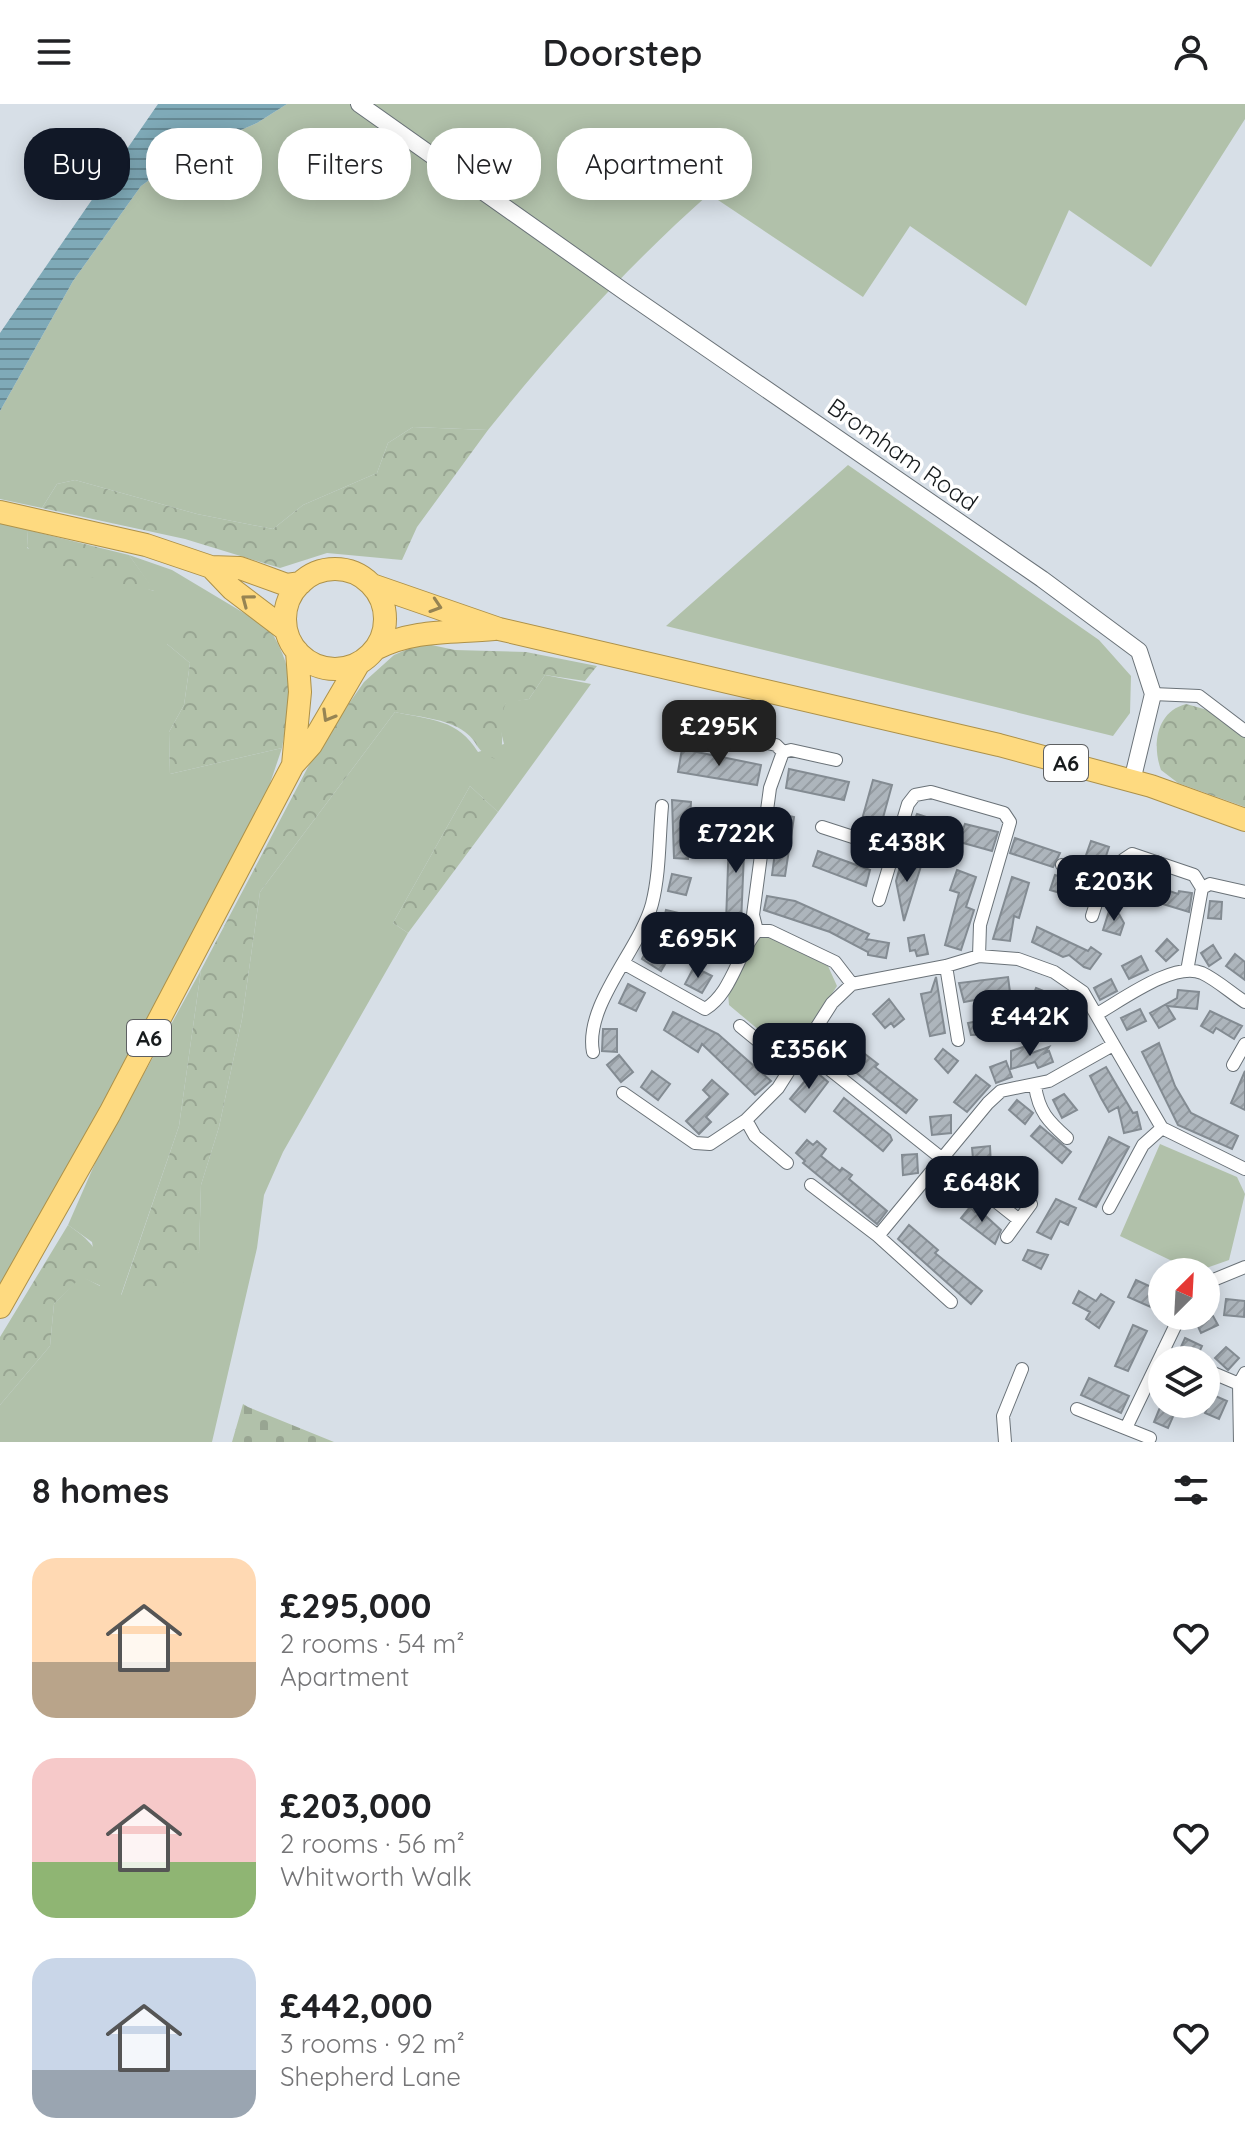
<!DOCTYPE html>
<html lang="en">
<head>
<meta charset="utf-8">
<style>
  body { margin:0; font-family:Quicksand,sans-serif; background:#f2f2f2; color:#202124; height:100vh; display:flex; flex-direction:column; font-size:30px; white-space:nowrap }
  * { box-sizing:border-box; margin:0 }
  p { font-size:26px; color:#757577 }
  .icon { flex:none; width:44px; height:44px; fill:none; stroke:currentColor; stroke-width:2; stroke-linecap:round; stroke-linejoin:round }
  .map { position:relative; height:1338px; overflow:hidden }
  .panel { display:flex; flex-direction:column; background:#fff; flex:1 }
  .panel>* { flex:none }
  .guide { position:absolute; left:24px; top:24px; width:800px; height:72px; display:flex; gap:16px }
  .needle { width:52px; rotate:24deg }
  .tools { position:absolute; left:1148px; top:1154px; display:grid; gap:16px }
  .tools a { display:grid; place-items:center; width:72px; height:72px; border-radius:50%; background:#fff; box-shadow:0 4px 20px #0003; font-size:40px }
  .price { position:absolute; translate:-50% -68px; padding:0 18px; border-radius:16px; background:#111827; color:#fff; font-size:26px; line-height:52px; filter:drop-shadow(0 2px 4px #0008) }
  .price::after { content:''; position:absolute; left:50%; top:48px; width:24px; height:18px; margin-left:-12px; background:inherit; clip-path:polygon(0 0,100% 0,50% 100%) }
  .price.on { background:#222; color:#fff }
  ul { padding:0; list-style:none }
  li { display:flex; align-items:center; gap:24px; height:200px; padding:0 32px }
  li span { display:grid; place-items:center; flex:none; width:224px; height:160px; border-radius:24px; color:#555 }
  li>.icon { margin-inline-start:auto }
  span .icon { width:96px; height:96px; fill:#fffc; stroke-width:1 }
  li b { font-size:34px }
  h2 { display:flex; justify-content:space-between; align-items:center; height:96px; padding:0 32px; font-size:34px }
  .chip { padding:0 28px; border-radius:32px; background:#fff; box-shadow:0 4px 20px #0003; font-size:28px; line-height:72px }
  .chip.on { background:#111827; color:#fff }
  header { display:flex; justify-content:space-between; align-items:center; height:104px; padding:0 32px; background:#fff; font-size:36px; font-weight:600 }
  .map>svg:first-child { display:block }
  .green { fill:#b1c1aa }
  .forest { fill:url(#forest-crowns) }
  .cemetery { fill:url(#cemetery-stones) }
  .water { fill:url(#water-rules) }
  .building { fill:url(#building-hatch); stroke:#838b92; stroke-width:2 }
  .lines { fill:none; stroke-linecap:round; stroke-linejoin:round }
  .minor-casing { stroke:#6a7278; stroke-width:14 }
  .tertiary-casing { stroke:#6a7278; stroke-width:18 }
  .trunk-casing { stroke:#ad9149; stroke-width:24 }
  .minor { stroke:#fff; stroke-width:12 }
  .tertiary { stroke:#fff; stroke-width:16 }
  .trunk { stroke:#feda80; stroke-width:22 }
  .oneway { stroke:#968453 }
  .labels { text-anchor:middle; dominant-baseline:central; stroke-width:7; stroke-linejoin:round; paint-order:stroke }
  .shield { fill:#fff; stroke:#5d5f61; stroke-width:2 }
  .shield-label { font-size:22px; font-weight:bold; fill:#171b1d }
  .street-label { font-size:24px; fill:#171b1d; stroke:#fff }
</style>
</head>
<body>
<header><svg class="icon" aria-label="menu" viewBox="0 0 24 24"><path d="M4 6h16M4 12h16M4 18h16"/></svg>Doorstep<svg class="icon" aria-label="person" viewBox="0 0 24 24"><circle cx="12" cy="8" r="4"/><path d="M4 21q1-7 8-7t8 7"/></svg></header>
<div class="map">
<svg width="1245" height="1338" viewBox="0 0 1245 1338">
  <defs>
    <pattern id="forest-crowns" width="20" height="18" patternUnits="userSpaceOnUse" patternTransform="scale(2)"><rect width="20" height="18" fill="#b1c1aa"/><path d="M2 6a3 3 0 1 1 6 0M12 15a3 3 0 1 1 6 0" fill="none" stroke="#98a592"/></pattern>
    <pattern id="cemetery-stones" width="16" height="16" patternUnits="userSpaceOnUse" patternTransform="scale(2)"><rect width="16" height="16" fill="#b1c1aa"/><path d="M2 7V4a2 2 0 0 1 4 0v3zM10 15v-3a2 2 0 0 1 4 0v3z" fill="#98a592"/></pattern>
    <pattern id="water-rules" width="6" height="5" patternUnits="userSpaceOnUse" patternTransform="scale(2)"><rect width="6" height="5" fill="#7faab8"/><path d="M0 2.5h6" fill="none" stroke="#678a95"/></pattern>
    <pattern id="building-hatch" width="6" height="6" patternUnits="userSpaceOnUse" patternTransform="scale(2)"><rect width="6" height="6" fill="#adb5bc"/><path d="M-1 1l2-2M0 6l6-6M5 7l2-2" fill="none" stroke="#949ba1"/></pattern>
  </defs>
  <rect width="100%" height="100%" fill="#d7dfe7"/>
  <path class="green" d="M 287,0 L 1245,0 L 1245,15 L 1151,163 L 1069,106 L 1026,202 L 910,122 L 863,193 L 709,90 C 628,162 556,241 488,326 L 413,323 L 388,339 L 377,369 L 303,401 L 273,425 L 197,410 L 75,376 L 57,380 L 42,404 L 0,395 L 0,307 L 73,177 L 141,82 L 187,49 L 257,19 Z
    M 848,361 L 1099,536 L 1131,572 L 1130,609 L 1113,632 L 666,522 Z
    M 0,419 L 28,426 L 27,444 L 154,487 L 129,451 L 172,466 L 269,524 L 167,540 L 190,559 L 184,601 L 169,628 L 170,670 L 282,644 L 260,709 L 73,1058 L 0,1180 Z
    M 545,571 L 591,580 L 498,708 L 470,682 L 393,819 L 408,829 L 283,1048 L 264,1091 L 257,1144 L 212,1338 L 0,1338 L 0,1301 L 50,1242 L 54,1200 L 81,1172 L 100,1182 L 92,1138 L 68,1121 L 96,1057 L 201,866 L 179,1022 L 121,1191 L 199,1148 L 201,1081 L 219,1023 L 242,915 L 260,788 L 395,608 C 431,616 458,615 478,648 L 504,640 L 498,616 L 506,598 L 529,595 Z
    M 767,832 L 828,862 L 837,882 L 791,953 L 729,901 L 728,889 L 753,836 Z
    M 1160,1040 L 1237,1073 L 1245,1090 L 1229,1156 L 1195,1168 L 1120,1132 Z"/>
  <path class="forest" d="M 413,323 L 488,326 L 417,423 L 402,456 L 327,449 L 280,464 L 185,435 L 42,404 L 57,380 L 75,376 L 197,410 L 273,425 L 303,401 L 377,369 L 388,339 Z
    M 28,426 L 129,451 L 155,487 L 50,464 L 27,443 Z
    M 269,524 C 298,571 291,592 282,644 L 170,670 L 169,628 L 184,601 L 190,559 L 167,540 L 172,527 Z
    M 422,539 L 455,546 L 526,548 L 597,562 L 585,577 L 545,571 L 529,595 L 506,599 C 495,623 508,632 498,656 C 472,646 481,640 465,628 C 447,614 416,613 395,608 L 260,788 L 242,915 L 219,1023 L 201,1081 L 199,1148 L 181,1183 L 121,1192 L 179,1022 L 201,866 L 318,644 L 364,578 L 394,551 Z
    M 1186,600 L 1211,607 L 1245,634 L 1245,703 L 1178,679 L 1161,666 C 1152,641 1156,608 1186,600 Z
    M 470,682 L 498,708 L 408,829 L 393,819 Z
    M 68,1121 C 94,1139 103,1149 101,1182 L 81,1173 L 54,1200 L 50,1242 L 0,1301 L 0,1233 Z"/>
  <path class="cemetery" d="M 243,1300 L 248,1303 L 334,1338 L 232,1338 Z"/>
  <path class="water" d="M 158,0 L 287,0 L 257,19 L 187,49 L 141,82 L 73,177 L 0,307 L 0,229 Z"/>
  <path class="building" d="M 682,645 L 761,661 L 757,681 L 678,668 Z
    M 789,665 L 849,678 L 844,696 L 786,684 Z
    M 873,676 L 892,681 L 878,732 L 859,726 Z
    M 672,696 L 691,698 L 688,755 L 674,754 Z
    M 734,705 L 751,706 L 747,749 L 744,749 L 741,820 L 728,844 L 716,838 L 726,818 L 729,734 Z
    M 780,710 L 794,713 L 785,772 L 772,771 Z
    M 917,710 L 963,725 L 965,720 L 998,728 L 992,747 L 956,737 L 955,741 L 911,725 Z
    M 1015,734 L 1060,749 L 1053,763 L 1010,749 Z
    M 1091,737 L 1109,743 L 1102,764 L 1084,757 Z
    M 818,747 L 870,766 L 866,782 L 813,762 Z
    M 902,756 L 921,762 L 904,817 L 896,777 Z
    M 957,766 L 976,773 L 966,803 L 974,806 L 961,846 L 945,841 L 959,789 L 950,786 Z
    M 672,770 L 691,774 L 686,791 L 668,787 Z
    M 1055,771 L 1083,780 L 1078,794 L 1050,786 Z
    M 1125,772 L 1178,790 L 1179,787 L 1192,789 L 1189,808 L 1120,787 Z
    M 1012,773 L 1029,779 L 1019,814 L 1014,812 L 1010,837 L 993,835 Z
    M 767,792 L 795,797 L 869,830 L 866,835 L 889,839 L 886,854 L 868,851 L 868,848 L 830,828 L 764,806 Z
    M 1210,797 L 1222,798 L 1221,815 L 1208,814 Z
    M 666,806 L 683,810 L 680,827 L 662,823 Z
    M 1109,807 L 1119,810 L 1124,819 L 1120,831 L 1103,826 Z
    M 1037,823 L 1088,847 L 1091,843 L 1101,850 L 1090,865 L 1084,863 L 1069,851 L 1063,853 L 1032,838 Z
    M 924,831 L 928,850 L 917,852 L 915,846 L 910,847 L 908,834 Z
    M 1167,835 L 1178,846 L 1166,857 L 1156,847 Z
    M 651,838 L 671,850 L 661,867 L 642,855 Z
    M 1213,841 L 1221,854 L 1209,862 L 1201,849 Z
    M 1235,850 L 1245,858 L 1245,876 L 1226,862 Z
    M 1141,852 L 1148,866 L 1129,875 L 1122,862 Z
    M 694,863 L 712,872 L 702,889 L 685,880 Z
    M 936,873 L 945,929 L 930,932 L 921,890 L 931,888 Z
    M 1008,873 L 1010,888 L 979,892 L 980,895 L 964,898 L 959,879 Z
    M 1111,875 L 1117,887 L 1100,896 L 1094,884 Z
    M 628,880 L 645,889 L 636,907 L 619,899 Z
    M 1036,884 L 1066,896 L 1064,899 L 1073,903 L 1065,916 L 1030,899 Z
    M 1178,886 L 1199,888 L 1197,905 L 1167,902 L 1175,915 L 1159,924 L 1150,909 L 1177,894 Z
    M 889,895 L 904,915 L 894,923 L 891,919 L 885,924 L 873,910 Z
    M 1140,905 L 1146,917 L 1127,926 L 1121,914 Z
    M 1210,907 L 1242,922 L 1234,935 L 1216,924 L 1213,929 L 1201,922 Z
    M 673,908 L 718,930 L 771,977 L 755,991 L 702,940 L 698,948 L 664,926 Z
    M 988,915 L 991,930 L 971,931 L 968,919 Z
    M 603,925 L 617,925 L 617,948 L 602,947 Z
    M 843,936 L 863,952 L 865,950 L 878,960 L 875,963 L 917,996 L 906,1009 L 832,949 Z
    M 1159,939 L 1175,982 L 1191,1009 L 1238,1032 L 1232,1045 L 1178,1021 L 1142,948 Z
    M 1026,942 L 1029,950 L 1049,943 L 1045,949 L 1049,947 L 1053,958 L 1038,964 L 1035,958 L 1011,965 L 1011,947 Z
    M 943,945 L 958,957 L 948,969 L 935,955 Z
    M 619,951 L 633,968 L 621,978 L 607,961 Z
    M 1006,957 L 1012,973 L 996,979 L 990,963 Z
    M 1106,963 L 1133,1009 L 1137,1008 L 1141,1025 L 1124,1029 L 1118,1003 L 1109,1008 L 1101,994 L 1090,972 Z
    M 814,966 L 828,978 L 805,1008 L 790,995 Z
    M 652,967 L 670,980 L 658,996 L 641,983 Z
    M 1245,967 L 1245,1006 L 1231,999 Z
    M 976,971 L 990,982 L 967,1008 L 954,998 Z
    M 712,976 L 728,990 L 706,1013 L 711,1018 L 699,1030 L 686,1017 L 710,993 L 703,986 Z
    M 1064,990 L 1077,1006 L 1062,1014 L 1053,996 Z
    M 844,994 L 890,1031 L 892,1036 L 883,1047 L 834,1007 Z
    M 1017,996 L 1033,1009 L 1025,1020 L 1009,1006 Z
    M 951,1011 L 951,1029 L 932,1031 L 930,1013 Z
    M 1040,1022 L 1071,1048 L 1062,1059 L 1031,1032 Z
    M 1109,1033 L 1129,1043 L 1096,1103 L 1079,1095 Z
    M 807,1036 L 813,1041 L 817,1037 L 826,1045 L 821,1052 L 840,1067 L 842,1064 L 852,1071 L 849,1075 L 887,1107 L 877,1120 L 803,1059 L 805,1057 L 796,1049 Z
    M 990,1042 L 991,1063 L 974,1065 L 972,1044 Z
    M 917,1050 L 918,1069 L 903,1071 L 902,1051 Z
    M 1010,1069 L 1034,1089 L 1018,1102 L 1000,1081 Z
    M 959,1084 L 960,1099 L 943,1101 L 942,1086 Z
    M 1056,1095 L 1076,1104 L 1068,1121 L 1060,1117 L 1051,1135 L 1037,1128 Z
    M 970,1103 L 975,1108 L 978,1105 L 1001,1126 L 995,1140 L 961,1114 Z
    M 909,1121 L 938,1146 L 935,1149 L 982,1187 L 971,1200 L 898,1135 Z
    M 1028,1146 L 1048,1151 L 1041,1165 L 1023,1156 Z
    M 1136,1176 L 1162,1188 L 1162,1208 L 1128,1193 Z
    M 1079,1187 L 1096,1197 L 1101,1190 L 1114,1198 L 1099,1224 L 1086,1215 L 1090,1208 L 1073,1199 Z
    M 1226,1195 L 1245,1197 L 1244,1213 L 1224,1211 Z
    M 1193,1212 L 1213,1212 L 1218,1221 L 1201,1229 Z
    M 1133,1221 L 1147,1227 L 1128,1267 L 1115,1262 Z
    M 1185,1234 L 1202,1242 L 1197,1253 L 1180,1245 Z
    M 1226,1243 L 1239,1254 L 1228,1266 L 1215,1254 Z
    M 1089,1274 L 1129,1292 L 1121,1309 L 1081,1291 Z
    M 1213,1291 L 1227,1297 L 1219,1315 L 1205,1309 Z
    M 1161,1301 L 1175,1308 L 1168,1324 L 1154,1318 Z"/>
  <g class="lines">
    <defs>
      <path id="minor" d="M 1153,590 L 1199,592 L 1245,627
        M 694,623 L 776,641 L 783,648 L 791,646 L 836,656
        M 783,648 L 770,684 L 753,811 L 757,827 L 770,827 L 835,858 L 852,880
        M 822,723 L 893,746
        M 1062,761 L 1103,775
        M 1202,784 L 1210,780 L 1245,788
        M 879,796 L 908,700 L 915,691 L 931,688 L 1004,709 L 1010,718 L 980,821 L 979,852
        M 1092,812 C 1101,784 1105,766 1132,750 L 1194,771 L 1202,784 L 1187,867
        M 623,859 L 705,905 C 732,889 737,850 757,827
        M 946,862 L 958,936
        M 1097,910 C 1122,896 1174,857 1202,869 C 1217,876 1231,889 1245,898
        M 740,922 L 790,963
        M 804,945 L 1018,1115
        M 593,948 C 584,901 640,845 652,800 C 660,769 659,734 662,702
        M 1233,961 L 1245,940
        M 1035,982 C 1039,1008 1048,1017 1067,1034
        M 623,989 L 695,1039 L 710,1040 L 746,1016 L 778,984 L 832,899 L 852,880 L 946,862 L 979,852 L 1018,855 L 1054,868 L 1083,888 L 1162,1024 L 1245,1065
        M 746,1016 L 755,1032 L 787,1059
        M 811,1081 L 878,1132 L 951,1198
        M 1109,1104 L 1143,1041 L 1162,1024
        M 878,1132 L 988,999 L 1001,987 L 1049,977 L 1113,941
        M 1007,1133 L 1031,1100
        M 1206,1179 L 1245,1163
        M 1163,1247 L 1183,1256
        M 1206,1266 L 1239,1280
        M 1077,1305 L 1150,1334
        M 1126,1324 L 1180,1212
        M 1005,1338 L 1003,1312 L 1022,1265
        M 1240,1338 L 1239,1280 L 1245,1269"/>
      <path id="tertiary" d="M 359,0 L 625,188 L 1042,475 L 1139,547 L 1153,590 L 1132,677"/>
      <path id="trunk" d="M 0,408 L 146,441 L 211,463 L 240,464 L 287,481 L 301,479
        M 211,463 L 232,485 L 286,526
        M285 515a50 50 0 1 1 100 0a50 50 0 1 1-100 0Z
        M 372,481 L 499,525 L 999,641 L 1151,682 L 1245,716
        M 375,545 C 414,525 452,529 494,525
        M 293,661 L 300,588 L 297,547
        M 0,1203 L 110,1009 L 293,661 L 311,641 L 359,559"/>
    </defs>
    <use href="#minor" class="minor-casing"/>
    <use href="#tertiary" class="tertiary-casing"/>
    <use href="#trunk" class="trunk-casing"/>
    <use href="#minor" class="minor"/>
    <use href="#tertiary" class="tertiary"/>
    <use href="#trunk" class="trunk"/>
  </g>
  <defs><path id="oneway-chevron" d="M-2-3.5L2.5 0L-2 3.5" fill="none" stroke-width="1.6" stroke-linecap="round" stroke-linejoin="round" transform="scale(2)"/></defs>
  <g class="oneway">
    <use href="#oneway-chevron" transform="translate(247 496) rotate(-143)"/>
    <use href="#oneway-chevron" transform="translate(436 502) rotate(18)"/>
    <use href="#oneway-chevron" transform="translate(328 612) rotate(120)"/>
  </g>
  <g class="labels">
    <g class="shield">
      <rect x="1044" y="641" width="44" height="36" rx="6"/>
      <rect x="127" y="916" width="44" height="36" rx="6"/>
    </g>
    <g class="shield-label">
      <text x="1066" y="659">A6</text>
      <text x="149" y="934">A6</text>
    </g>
    <g class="street-label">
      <text transform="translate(903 350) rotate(35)">Bromham Road</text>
    </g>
  </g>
</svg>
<div class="tools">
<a><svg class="needle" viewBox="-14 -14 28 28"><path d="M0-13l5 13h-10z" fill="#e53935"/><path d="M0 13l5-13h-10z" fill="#757577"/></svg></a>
<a><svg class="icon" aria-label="layers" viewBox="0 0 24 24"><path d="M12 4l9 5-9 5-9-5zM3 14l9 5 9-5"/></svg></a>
</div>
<b class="price on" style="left:719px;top:664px">£295K</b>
<b class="price" style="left:736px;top:771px">£722K</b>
<b class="price" style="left:907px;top:780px">£438K</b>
<b class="price" style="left:1114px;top:819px">£203K</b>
<b class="price" style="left:698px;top:876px">£695K</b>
<b class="price" style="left:1030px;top:954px">£442K</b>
<b class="price" style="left:809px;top:987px">£356K</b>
<b class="price" style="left:982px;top:1120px">£648K</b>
<div class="guide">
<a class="chip on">Buy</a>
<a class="chip">Rent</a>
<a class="chip">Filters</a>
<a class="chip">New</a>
<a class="chip">Apartment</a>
</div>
</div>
<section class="panel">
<h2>8 homes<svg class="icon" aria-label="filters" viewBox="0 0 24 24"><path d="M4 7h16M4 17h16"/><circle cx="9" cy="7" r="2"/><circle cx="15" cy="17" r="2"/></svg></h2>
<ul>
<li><span style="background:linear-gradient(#ffd9b3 65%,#b9a48a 0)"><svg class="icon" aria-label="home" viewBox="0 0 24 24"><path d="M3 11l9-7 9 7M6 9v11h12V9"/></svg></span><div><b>£295,000</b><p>2 rooms · 54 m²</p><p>Apartment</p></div><svg class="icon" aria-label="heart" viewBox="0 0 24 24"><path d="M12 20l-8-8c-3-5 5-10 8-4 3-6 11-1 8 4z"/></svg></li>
<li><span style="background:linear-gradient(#f6c9c9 65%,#8fb573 0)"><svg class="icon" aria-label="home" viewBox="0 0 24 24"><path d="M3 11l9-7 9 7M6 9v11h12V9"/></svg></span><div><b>£203,000</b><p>2 rooms · 56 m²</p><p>Whitworth Walk</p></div><svg class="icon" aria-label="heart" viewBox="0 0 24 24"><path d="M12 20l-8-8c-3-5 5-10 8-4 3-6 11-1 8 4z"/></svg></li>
<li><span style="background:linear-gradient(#c9d6e8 70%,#9aa5b1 0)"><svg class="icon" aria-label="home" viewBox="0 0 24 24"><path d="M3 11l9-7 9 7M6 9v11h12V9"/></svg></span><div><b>£442,000</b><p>3 rooms · 92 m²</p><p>Shepherd Lane</p></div><svg class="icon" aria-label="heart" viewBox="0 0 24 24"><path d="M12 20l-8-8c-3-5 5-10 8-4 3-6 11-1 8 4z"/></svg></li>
</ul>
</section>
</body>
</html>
